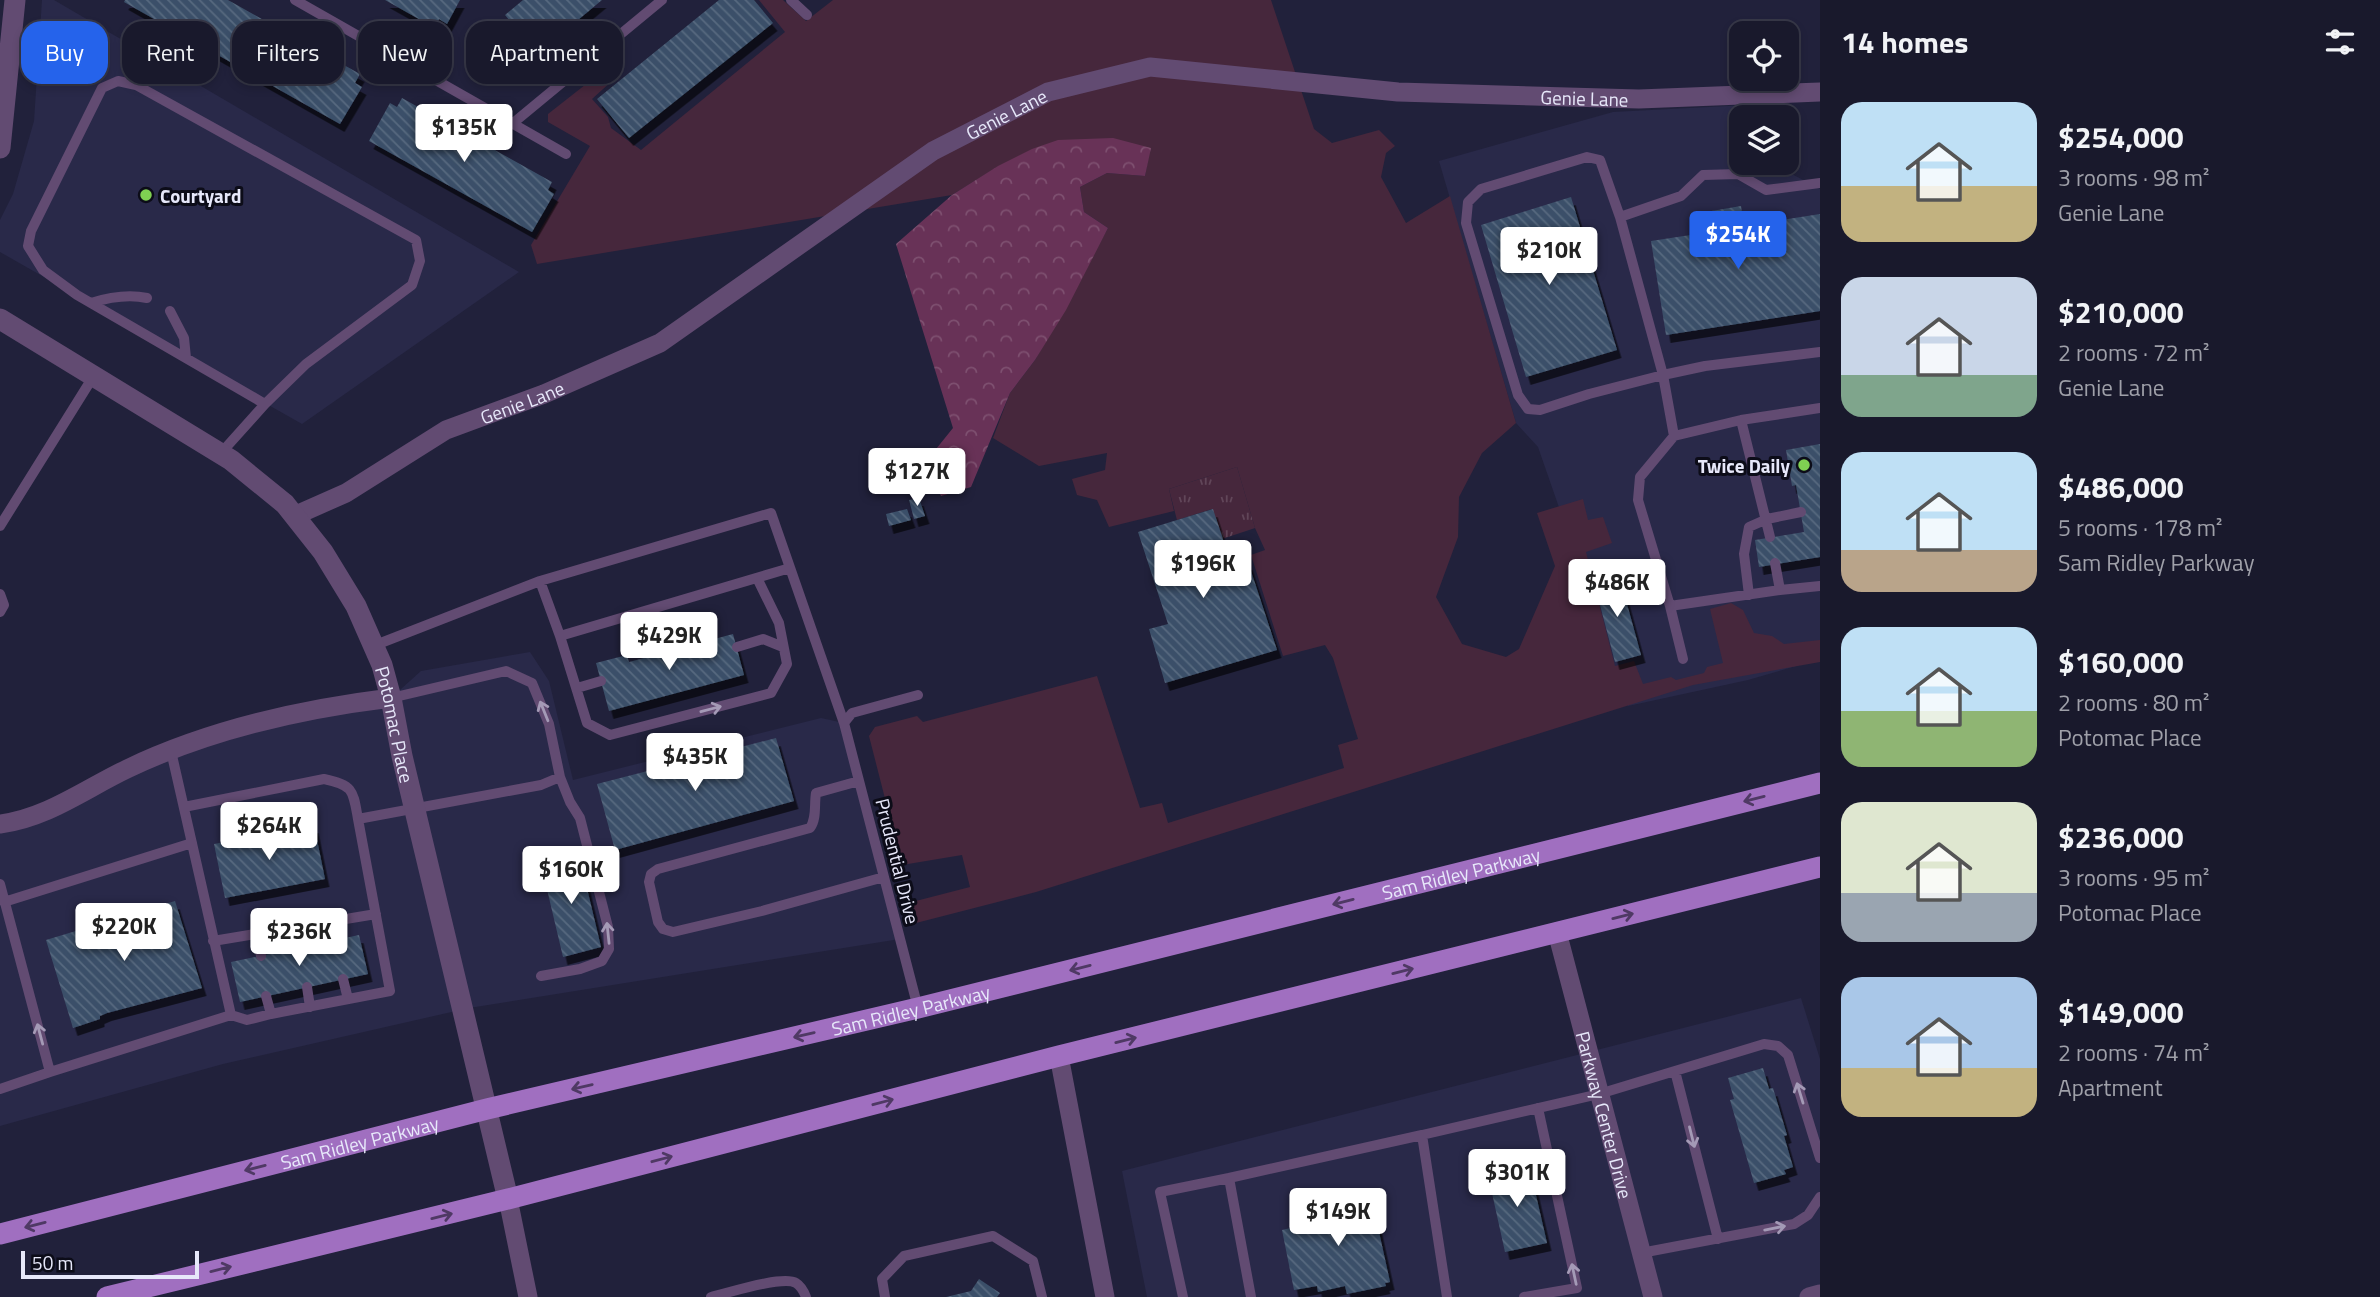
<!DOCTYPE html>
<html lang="en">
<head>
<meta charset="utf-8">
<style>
  body { margin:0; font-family:"Titillium Web",sans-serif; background:#222234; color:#f1f3f6; height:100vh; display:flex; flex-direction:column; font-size:26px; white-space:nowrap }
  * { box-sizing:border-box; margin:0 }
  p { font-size:23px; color:#9fa0a9 }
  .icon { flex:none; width:38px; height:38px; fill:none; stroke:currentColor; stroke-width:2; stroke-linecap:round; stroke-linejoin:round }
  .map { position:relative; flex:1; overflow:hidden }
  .panel { display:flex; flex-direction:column; background:#19192c; width:560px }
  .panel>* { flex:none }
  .top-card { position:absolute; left:21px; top:21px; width:665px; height:63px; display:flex; gap:14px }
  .tools { position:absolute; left:1729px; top:21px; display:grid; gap:14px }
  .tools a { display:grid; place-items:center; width:70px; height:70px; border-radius:14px; background:#19192c; box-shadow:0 4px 10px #0003,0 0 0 2px #373848; font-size:35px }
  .scale { position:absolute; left:21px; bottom:18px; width:178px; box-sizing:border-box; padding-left:7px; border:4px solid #e7e8fa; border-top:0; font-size:19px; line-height:24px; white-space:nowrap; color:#e7e8fa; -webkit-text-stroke:5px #0c0c18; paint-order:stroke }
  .price { position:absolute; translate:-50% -60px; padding:0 16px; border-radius:7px; background:#fff; color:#222; font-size:23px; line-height:46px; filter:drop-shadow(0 2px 4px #0008) }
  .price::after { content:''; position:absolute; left:50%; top:42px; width:21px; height:16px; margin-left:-10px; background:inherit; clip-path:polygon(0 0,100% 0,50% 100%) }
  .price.active { background:#2563eb; color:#fff }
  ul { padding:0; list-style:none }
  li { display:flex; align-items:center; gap:21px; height:175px; padding:0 21px }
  li span { display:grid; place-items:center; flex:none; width:196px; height:140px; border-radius:21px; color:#555 }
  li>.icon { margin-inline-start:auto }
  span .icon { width:84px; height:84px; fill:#fffc; stroke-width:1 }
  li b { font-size:30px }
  h2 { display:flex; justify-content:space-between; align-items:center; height:84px; padding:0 21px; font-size:30px }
  .pill { padding:0 24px; border-radius:21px; background:#19192c; box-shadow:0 4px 10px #0003,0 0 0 2px #373848; font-size:24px; line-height:63px }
  .pill.active { background:#2563eb; color:#fff }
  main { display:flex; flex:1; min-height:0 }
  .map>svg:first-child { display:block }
  .built { fill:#292949 }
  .green { fill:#46273c }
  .forest { fill:url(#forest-crowns) }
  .park { fill:url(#park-tufts) }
  .building { fill:url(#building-back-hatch); filter:url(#shadow) }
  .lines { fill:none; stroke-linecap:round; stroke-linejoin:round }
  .service { stroke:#624b72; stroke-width:10 }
  .minor { stroke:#624b72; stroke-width:19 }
  .tertiary { stroke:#624b72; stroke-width:21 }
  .primary { stroke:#a06fc0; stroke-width:21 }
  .oneway { stroke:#a49ab6 }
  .oneway2 { stroke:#4f3964 }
  .poi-dot { fill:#7fd052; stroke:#0c0c18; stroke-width:2.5 }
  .labels { text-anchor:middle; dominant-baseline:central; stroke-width:6; stroke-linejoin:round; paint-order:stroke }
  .street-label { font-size:19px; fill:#e7e8fa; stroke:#0c0c18 }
  .poi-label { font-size:19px; font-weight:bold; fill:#e7e8fa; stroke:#0c0c18; text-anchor:start }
</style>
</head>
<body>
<main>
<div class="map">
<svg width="1820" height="1297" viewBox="0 0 1820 1297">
  <defs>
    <pattern id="forest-crowns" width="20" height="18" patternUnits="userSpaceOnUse" patternTransform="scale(1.75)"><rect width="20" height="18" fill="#683257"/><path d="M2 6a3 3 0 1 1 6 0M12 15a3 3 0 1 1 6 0" fill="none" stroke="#7e5070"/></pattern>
    <pattern id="park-tufts" width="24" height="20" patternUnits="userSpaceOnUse" patternTransform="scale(1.75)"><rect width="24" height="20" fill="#46273c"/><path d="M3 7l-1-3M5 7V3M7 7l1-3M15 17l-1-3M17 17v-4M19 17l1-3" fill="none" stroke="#614659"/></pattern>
    <pattern id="building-back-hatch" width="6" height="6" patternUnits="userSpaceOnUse" patternTransform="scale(1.75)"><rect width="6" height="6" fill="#3b5069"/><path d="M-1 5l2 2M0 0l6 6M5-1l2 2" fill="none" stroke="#57697f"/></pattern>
    <filter id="shadow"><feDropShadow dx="4.5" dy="8" stdDeviation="0" flood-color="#0009"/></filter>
  </defs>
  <rect width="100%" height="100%" fill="#21213b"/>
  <path class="built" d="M 42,0 L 54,0 L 519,272 L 302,424 L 0,252 L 0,220 L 13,194 L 34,121 Z
    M 1784,103 L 1784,117 L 1741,117 L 1741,163 L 1787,163 L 1787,154 L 1788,172 L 1820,189 L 1820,659 L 1748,680 L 1628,706 L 1538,447 L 1516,423 L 1439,161 L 1613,112 Z
    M 530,652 L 549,681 L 573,780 L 821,718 L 844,723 L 900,939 L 469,1008 L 223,1064 L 0,1126 L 0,824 L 208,736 L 391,698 L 421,671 Z
    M 1801,998 L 1820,1059 L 1820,1297 L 1147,1297 L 1122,1171 Z"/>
  <path class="green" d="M 759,0 L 783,0 L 806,21 L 833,0 L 1271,0 L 1314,129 L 1332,143 L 1379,130 L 1395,146 L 1386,153 L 1381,177 L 1406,223 L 1450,196 L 1516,423 L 1482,453 L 1459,497 L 1458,537 L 1436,597 L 1462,644 L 1506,657 L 1519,649 L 1555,566 L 1537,513 L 1583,499 L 1588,520 L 1603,517 L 1612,543 L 1586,552 L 1615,666 L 1634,661 L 1643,684 L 1671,677 L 1676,680 L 1704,673 L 1707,667 L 1723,663 L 1710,609 L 1731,603 L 1743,610 L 1754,633 L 1772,636 L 1784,644 L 1820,640 L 1820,662 L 1693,685 L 1036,892 L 916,923 L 912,902 L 970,887 L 962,855 L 902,865 L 869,736 L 875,727 L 917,716 L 923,722 L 1097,676 L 1140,808 L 1162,803 L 1168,823 L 1344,768 L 1338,745 L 1358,739 L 1333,658 L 1325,645 L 1283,656 L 1251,555 L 1265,550 L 1255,528 L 1237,467 L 1169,489 L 1174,511 L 1109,527 L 1097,500 L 1077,495 L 1072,479 L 1105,470 L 1107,453 L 1039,466 L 993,438 L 1010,393 L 1035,360 L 1108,228 L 1084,212 L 1080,187 L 1107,173 L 1145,176 L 1150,148 L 999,166 L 952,195 L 537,264 L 531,245 L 590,146 L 548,122 L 548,114 L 604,70 L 613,80 L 592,99 L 608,117 L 611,128 L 641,150 L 785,32 Z"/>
  <path class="forest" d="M 1113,138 L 1151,148 L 1145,176 L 1107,173 L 1080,187 L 1084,212 L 1108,228 L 1066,310 L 1035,360 L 1010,393 L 971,487 L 941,496 L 928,459 L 953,428 L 896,244 L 952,195 L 998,166 L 1032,149 L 1058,140 Z"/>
  <path class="park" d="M 1237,467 L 1255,528 L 1222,539 L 1212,509 L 1177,520 L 1169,489 Z"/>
  <path class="building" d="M 125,0 L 228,0 L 360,74 L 355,83 L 362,87 L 340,124 L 124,2 Z
    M 385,0 L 460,0 L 447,24 L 439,19 L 435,28 Z
    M 523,0 L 602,0 L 537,54 L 505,15 Z
    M 719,0 L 754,0 L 773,23 L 629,138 L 597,99 Z
    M 402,98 L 552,182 L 548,190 L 554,194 L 532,232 L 369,141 L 390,103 L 397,107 Z
    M 1571,197 L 1617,350 L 1526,377 L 1481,225 Z
    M 1741,206 L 1744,226 L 1820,214 L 1820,311 L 1666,335 L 1651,241 L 1697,234 L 1694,214 Z
    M 1820,444 L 1820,557 L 1759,567 L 1755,540 L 1804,532 L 1796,485 L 1792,486 L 1786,450 Z
    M 919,498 L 925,516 L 914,519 L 909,500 Z
    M 907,509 L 911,520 L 889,526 L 886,514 Z
    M 1213,509 L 1232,567 L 1248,562 L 1277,650 L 1165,683 L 1149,629 L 1168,624 L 1138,532 Z
    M 1619,575 L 1641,655 L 1615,662 L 1594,582 Z
    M 733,634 L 744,675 L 609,711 L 596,663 L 627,655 L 629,662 Z
    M 776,738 L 794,801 L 615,850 L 597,784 Z
    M 314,825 L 325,879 L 225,898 L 214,844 Z
    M 579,855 L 601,947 L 563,957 L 541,864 Z
    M 175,901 L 202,988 L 107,1013 L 100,1016 L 100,1019 L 73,1028 L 46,940 Z
    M 359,935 L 368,974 L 240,1002 L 231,962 Z
    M 1763,1068 L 1769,1089 L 1773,1088 L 1787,1135 L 1784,1136 L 1793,1167 L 1784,1170 L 1786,1174 L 1754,1183 L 1730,1100 L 1734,1099 L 1728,1078 Z
    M 1529,1165 L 1547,1243 L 1505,1252 L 1488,1175 Z
    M 1358,1194 L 1361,1203 L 1372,1200 L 1390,1282 L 1385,1283 L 1386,1286 L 1347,1294 L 1345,1286 L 1318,1292 L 1317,1286 L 1294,1290 L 1282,1230 L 1303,1225 L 1302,1219 L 1322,1215 L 1320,1202 Z
    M 979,1279 L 1000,1293 L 997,1297 L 946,1297 L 971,1291 Z"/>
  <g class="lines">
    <path class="service" d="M 295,0 L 566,154
      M 791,0 L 807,15
      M 512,124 L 662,0
      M 1820,183 L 1766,190 L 1738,174 L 1703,175 L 1681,196 L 1620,217 L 1600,160 L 1587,157 L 1481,189 L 1468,202 L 1466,223 L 1518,395 L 1528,409 L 1540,410 L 1589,394 L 1663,375 L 1705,366 L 1820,352
      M 1620,217 L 1663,375 L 1674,436
      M 91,303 C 110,297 128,294 147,298
      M 170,311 L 184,338 L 186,358
      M 1820,408 L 1741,420 L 1674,436 L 1640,477 L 1638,500 L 1670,606 L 1780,590 L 1820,586
      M 1741,420 L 1770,537
      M 221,453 L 265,404 L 306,364 L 412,285 L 420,261 L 416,240 L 136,85 L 118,81 L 102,88 L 31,231 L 28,246 L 43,270 L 77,295 L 265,404
      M 0,526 L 93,377
      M 1775,563 L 1780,590
      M 540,581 L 560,636 L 790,568
      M 0,594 L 4,605 L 0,612
      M 1749,595 L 1744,554 L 1749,527 L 1767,519 L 1801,512
      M 1670,606 L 1683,659
      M 560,636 L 587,723 L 610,735 L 771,693 L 787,664 L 779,623 L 757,578
      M 373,646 L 540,581 L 771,513 L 844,723 L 918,1008
      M 737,647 L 763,639 L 783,647
      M 577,688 L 601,681
      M 391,698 L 506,671 L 532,683 L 549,724 L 560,777 L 570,802 L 580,818 L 608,927 L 609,949 L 602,961 L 580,969 L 541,976
      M 844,723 L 852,713 L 918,695
      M 171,751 L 231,1015 L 247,1020 L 271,1014 L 390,991 L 358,819 L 541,785 L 560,777
      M 859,781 L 816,793 C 814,804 817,819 810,828 L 658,869 L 651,874 L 649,882 L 658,922 L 663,929 L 673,932 L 762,911 L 884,877
      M 184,807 L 324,779 C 354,785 353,791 358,819
      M 0,884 L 50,1072 L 0,1089
      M 4,902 L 192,843
      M 334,921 L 337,940
      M 297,927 L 300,948
      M 257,934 L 261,956
      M 213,941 L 376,914
      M 343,979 L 348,999
      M 307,987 L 310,1007
      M 266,996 L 271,1014
      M 1675,1071 L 1718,1239
      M 50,1072 L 231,1015
      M 1641,1253 L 1794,1224 L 1808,1215 L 1820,1197
      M 711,1297 C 728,1293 783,1275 796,1283 C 801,1286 804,1292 806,1297
      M 885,1297 L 882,1279 L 904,1256 L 993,1236 L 1033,1261 L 1042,1297
      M 1183,1297 L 1160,1192 L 1229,1178
      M 1251,1297 L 1229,1178 L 1422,1135
      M 1447,1297 L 1422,1135 L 1599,1094 L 1764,1044 L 1778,1046 L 1788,1055 L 1820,1158
      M 1524,1297 L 1577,1288 L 1538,1108"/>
    <g class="minor">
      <path id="s1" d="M 294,516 L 346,493 L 446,430 L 544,394 L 660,343 L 933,151 L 1048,92 L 1150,67 L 1398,92 L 1639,99 L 1820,92"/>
      <path d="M 0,824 C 47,818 85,789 127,769 C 210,729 301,709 391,698"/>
      <path id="s2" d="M 1557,932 L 1653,1297"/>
      <path d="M 1059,1056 L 1105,1297"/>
      <path d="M 508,1199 L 528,1297"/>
      <path d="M 1809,1297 L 1820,1294"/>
    </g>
    <g class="tertiary">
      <path d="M 0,148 L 15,0"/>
      <path id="s3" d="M 0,319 L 231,460 L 285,504 L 323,552 L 356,606 L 382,665 L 391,698 L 402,756 L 508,1199"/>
    </g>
    <g class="primary">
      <path id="s4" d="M 0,1234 L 487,1109 L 918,1008 L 1820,783"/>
      <path d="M 107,1297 L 508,1199 L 1059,1056 L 1820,867"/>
    </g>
  </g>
  <defs><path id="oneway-shaft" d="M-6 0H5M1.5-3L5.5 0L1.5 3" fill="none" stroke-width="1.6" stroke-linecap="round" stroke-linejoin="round" transform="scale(1.75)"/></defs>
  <g class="oneway">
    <use href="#oneway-shaft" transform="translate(711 709) rotate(-15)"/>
    <use href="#oneway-shaft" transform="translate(544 711) rotate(-112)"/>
    <use href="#oneway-shaft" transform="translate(608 933) rotate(-96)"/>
    <use href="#oneway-shaft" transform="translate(40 1034) rotate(-105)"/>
    <use href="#oneway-shaft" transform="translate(1800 1093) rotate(-107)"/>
    <use href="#oneway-shaft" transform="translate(1692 1137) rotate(76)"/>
    <use href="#oneway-shaft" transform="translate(1775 1228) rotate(-11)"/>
    <use href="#oneway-shaft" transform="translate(1574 1274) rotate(-102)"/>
  </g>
  <g class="oneway2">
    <use href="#oneway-shaft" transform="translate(1754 799) rotate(166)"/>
    <use href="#oneway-shaft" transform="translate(1343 902) rotate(166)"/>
    <use href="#oneway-shaft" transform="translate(1623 916) rotate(-14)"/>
    <use href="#oneway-shaft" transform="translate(1080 968) rotate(166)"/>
    <use href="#oneway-shaft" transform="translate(1403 971) rotate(-14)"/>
    <use href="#oneway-shaft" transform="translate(804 1035) rotate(167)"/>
    <use href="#oneway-shaft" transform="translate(1126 1040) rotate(-14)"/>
    <use href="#oneway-shaft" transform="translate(582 1087) rotate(167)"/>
    <use href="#oneway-shaft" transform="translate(883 1102) rotate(-15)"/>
    <use href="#oneway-shaft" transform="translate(662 1159) rotate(-15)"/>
    <use href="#oneway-shaft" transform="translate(255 1168) rotate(166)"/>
    <use href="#oneway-shaft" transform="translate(442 1216) rotate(-14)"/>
    <use href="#oneway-shaft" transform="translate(35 1225) rotate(166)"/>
    <use href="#oneway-shaft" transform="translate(221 1269) rotate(-14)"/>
  </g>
  <g class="poi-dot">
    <circle cx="146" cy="195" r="7"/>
    <circle cx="1804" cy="465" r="7"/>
  </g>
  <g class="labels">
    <g class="street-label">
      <text stroke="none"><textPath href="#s1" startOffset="1410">Genie Lane</textPath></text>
      <text stroke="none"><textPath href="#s1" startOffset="822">Genie Lane</textPath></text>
      <text stroke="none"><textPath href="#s1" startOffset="256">Genie Lane</textPath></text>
      <text stroke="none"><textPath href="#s3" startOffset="590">Potomac Place</textPath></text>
      <text transform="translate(898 861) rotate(76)">Prudential Drive</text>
      <text stroke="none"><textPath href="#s4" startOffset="1505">Sam Ridley Parkway</textPath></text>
      <text stroke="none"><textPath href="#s4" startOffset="938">Sam Ridley Parkway</textPath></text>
      <text stroke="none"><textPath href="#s2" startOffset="189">Parkway Center Drive</textPath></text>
      <text stroke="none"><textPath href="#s4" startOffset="371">Sam Ridley Parkway</textPath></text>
    </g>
    <g class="poi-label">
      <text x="160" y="195">Courtyard</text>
      <text x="1790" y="465" text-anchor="end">Twice Daily</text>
    </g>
  </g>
</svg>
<div class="tools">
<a><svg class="icon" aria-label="locate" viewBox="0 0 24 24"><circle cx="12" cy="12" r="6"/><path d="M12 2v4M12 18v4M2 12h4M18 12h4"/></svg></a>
<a><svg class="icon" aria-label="layers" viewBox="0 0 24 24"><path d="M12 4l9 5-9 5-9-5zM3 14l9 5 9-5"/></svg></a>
</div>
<div class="scale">50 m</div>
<b class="price" style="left:464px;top:164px">$135K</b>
<b class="price active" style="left:1738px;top:271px">$254K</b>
<b class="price" style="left:1549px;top:287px">$210K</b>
<b class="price" style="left:917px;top:508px">$127K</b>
<b class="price" style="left:1203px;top:600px">$196K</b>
<b class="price" style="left:1617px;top:619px">$486K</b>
<b class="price" style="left:669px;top:672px">$429K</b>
<b class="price" style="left:695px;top:793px">$435K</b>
<b class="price" style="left:269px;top:862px">$264K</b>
<b class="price" style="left:571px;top:906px">$160K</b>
<b class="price" style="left:124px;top:963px">$220K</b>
<b class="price" style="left:299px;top:968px">$236K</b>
<b class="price" style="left:1517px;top:1209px">$301K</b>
<b class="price" style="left:1338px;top:1248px">$149K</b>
<div class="top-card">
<a class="pill active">Buy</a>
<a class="pill">Rent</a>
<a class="pill">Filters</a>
<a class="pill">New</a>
<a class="pill">Apartment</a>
</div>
</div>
<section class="panel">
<h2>14 homes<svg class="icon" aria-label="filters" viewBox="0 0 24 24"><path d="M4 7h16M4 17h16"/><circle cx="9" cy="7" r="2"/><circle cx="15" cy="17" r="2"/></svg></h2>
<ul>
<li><span style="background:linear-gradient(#bfe0f5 60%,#c2b280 0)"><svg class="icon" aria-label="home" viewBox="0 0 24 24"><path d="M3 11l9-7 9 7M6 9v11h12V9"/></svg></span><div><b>$254,000</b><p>3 rooms · 98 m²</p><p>Genie Lane</p></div></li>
<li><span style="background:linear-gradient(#c9d6e8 70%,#7fa58c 0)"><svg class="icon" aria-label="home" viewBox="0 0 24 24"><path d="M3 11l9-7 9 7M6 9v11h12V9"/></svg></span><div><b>$210,000</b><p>2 rooms · 72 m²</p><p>Genie Lane</p></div></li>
<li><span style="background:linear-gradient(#bfe0f5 70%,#b9a48a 0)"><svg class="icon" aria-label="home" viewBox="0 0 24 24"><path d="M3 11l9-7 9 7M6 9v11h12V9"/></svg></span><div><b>$486,000</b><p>5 rooms · 178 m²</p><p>Sam Ridley Parkway</p></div></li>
<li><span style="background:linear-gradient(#bfe0f5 60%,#8fb573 0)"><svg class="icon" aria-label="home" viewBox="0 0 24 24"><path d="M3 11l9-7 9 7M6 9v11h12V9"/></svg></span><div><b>$160,000</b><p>2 rooms · 80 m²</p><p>Potomac Place</p></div></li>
<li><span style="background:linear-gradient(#dfe7d0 65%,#9aa5b1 0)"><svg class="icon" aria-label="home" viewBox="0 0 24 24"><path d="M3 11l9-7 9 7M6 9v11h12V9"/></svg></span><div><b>$236,000</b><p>3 rooms · 95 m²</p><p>Potomac Place</p></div></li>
<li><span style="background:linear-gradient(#a9c7e8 65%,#c2b280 0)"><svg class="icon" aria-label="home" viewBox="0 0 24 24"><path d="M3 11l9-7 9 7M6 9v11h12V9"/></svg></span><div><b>$149,000</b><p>2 rooms · 74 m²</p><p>Apartment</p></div></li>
</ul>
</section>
</main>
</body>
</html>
